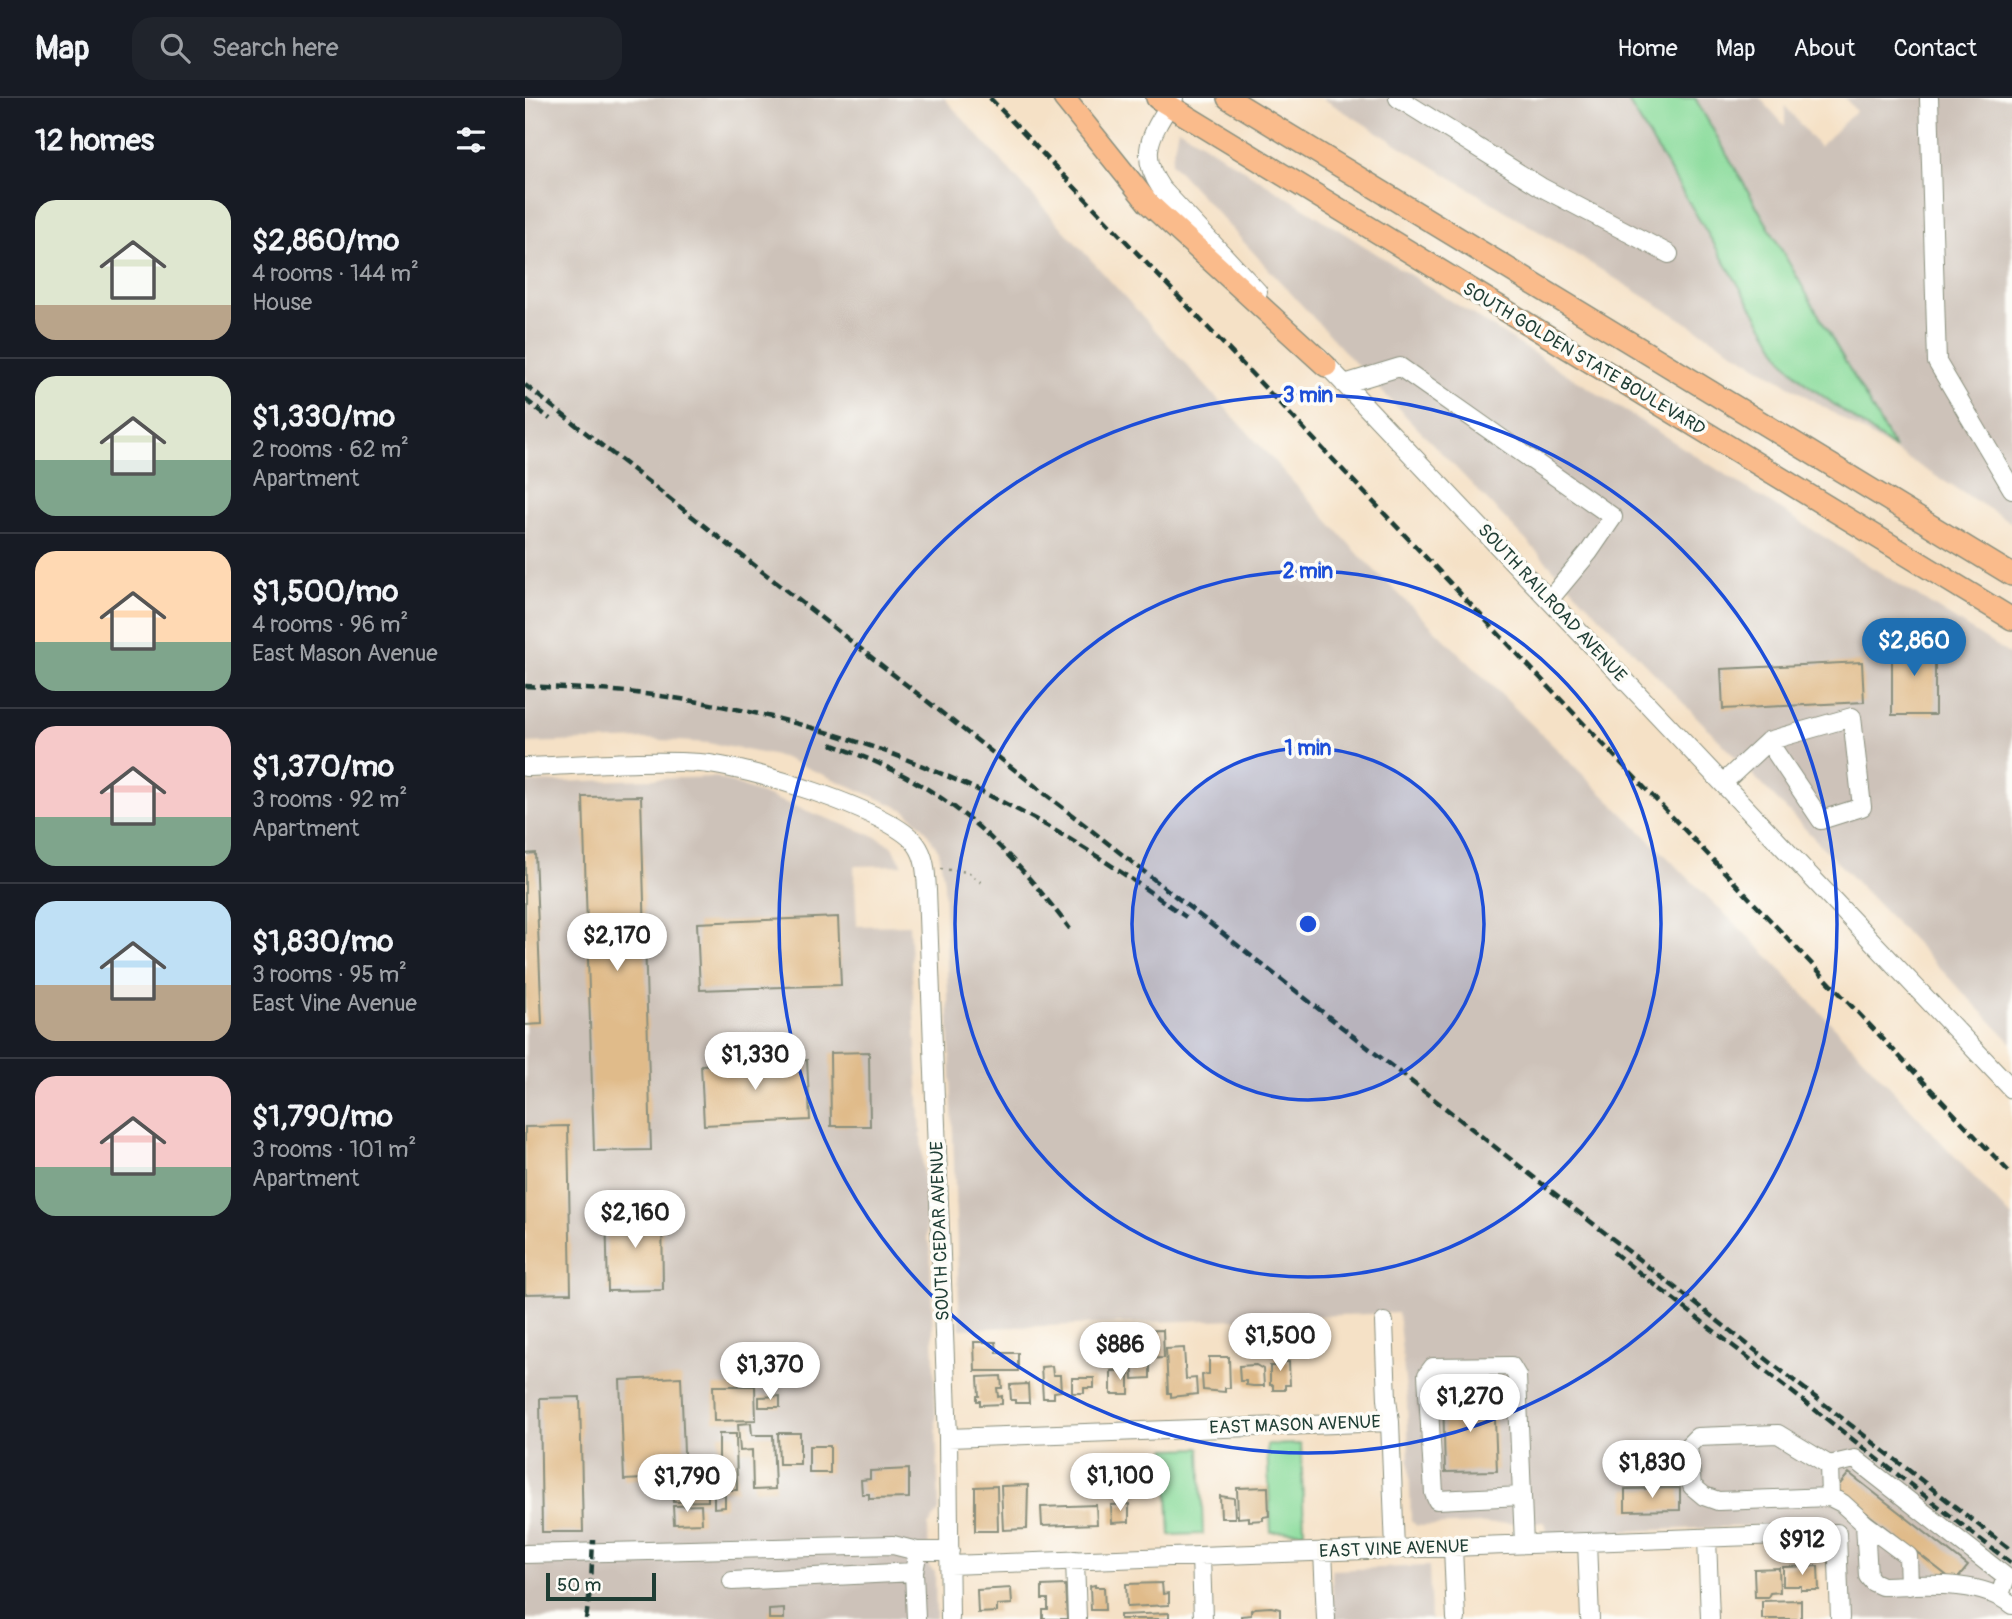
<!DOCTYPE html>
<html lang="en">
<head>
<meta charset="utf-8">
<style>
  body { margin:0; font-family:Pangolin,sans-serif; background:#20242c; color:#f1f3f6; height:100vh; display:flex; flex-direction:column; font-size:26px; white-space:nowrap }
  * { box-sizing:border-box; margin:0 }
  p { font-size:23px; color:#9ea1a6 }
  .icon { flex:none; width:38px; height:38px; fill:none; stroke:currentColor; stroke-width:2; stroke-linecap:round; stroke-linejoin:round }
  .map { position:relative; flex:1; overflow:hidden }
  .panel { display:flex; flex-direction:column; background:#171b24; width:525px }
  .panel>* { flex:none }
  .scale { position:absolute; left:21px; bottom:18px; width:110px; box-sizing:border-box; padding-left:7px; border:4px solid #1f3d34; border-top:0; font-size:19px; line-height:24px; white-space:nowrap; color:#1f3d34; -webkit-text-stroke:5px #fdfcf7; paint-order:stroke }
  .price { position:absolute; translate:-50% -60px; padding:0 16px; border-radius:24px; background:#fff; color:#222; font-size:23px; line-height:46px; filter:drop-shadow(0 2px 4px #0008) }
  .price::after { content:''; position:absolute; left:50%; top:42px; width:21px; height:16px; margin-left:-10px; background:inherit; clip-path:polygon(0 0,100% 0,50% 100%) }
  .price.active { background:#1f6fb2; color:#fff }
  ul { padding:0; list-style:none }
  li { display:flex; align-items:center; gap:21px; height:175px; padding:0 35px }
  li+li { border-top:2px solid #363941 }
  li span { display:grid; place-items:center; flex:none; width:196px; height:140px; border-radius:21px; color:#555 }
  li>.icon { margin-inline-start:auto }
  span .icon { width:84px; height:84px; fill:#fffc; stroke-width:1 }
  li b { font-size:30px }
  h2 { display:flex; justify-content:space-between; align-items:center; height:84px; padding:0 35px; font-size:30px }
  header { display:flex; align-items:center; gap:42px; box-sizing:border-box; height:98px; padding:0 35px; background:#171b24; border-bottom:2px solid #363941 }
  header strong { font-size:33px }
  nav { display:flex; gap:38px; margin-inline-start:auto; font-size:24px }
  .search { width:490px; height:63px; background:#20242c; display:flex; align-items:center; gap:18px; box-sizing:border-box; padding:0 24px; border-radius:21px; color:#9ea1a6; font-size:26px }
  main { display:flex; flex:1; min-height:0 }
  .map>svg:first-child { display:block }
  .industrial { fill:#cdc2b9 }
  .green { fill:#8bdc9c; stroke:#558c68; stroke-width:2 }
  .building { fill:#e0bb8a }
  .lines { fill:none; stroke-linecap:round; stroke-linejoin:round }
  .minor-casing { stroke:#8a8f7d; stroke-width:20 }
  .major-casing { stroke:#8a8f7d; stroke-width:24 }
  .path { stroke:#8a8f7d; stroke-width:2.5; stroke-dasharray:2 5; stroke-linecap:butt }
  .minor { stroke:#fff; stroke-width:18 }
  .major { stroke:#fabb8b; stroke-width:21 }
  .rail { stroke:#1f3d34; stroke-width:4.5; stroke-dasharray:10 5; stroke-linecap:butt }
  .ring { fill:none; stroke:#1d4ed8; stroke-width:3.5 }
  .labels { text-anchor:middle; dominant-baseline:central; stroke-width:7; stroke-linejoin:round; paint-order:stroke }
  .street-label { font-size:18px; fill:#1f3d34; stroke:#fdfcf7 }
  .centre { fill:#1d4ed8; stroke:#fdfcf7; stroke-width:3.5 }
  .ring-label { font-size:21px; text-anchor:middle; font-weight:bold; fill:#1d4ed8; stroke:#fdfcf7; stroke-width:7; stroke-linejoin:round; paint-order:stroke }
</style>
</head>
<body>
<header>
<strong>Map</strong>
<div class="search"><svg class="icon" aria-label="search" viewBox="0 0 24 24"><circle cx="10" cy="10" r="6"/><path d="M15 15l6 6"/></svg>Search here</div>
<nav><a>Home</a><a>Map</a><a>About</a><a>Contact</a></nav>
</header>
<main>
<section class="panel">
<h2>12 homes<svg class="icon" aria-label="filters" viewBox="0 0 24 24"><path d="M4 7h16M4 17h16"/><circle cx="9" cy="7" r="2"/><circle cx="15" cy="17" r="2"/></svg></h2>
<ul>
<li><span style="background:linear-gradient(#dfe7d0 75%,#b9a48a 0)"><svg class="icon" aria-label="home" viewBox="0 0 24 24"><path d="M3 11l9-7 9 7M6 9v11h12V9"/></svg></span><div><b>$2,860/mo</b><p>4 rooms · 144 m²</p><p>House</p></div></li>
<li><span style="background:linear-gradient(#dfe7d0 60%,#7fa58c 0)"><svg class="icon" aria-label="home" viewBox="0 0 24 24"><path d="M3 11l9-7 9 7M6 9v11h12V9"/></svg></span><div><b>$1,330/mo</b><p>2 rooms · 62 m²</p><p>Apartment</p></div></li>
<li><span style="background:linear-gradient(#ffd9b3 65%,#7fa58c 0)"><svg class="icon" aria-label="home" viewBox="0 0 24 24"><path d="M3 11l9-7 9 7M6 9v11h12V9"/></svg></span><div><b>$1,500/mo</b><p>4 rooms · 96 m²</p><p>East Mason Avenue</p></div></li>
<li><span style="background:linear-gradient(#f6c9c9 65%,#7fa58c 0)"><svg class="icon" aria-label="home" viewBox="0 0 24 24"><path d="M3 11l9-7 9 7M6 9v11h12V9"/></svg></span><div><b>$1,370/mo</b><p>3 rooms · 92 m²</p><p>Apartment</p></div></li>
<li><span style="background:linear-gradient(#bfe0f5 60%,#b9a48a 0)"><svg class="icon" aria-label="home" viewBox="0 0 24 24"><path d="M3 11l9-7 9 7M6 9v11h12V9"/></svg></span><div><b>$1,830/mo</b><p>3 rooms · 95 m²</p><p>East Vine Avenue</p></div></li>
<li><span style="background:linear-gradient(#f6c9c9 65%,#7fa58c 0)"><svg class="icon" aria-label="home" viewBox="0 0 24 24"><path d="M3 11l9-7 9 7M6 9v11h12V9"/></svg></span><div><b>$1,790/mo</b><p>3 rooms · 101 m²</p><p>Apartment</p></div></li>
</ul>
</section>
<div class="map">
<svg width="1487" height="1521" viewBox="0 0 1487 1521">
  <rect width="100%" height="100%" fill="#fdfcf7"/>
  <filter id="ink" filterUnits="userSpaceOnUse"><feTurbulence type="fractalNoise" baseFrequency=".0143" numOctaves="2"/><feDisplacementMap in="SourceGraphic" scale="14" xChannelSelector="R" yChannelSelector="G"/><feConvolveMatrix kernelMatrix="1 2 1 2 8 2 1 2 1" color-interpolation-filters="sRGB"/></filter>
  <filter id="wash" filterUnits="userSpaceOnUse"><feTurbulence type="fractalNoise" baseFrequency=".00686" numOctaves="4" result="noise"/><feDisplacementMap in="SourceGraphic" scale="28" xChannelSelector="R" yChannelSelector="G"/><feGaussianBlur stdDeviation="1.57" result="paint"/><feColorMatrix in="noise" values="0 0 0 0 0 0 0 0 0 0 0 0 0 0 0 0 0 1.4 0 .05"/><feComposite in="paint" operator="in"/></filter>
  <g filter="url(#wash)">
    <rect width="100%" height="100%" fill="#f5e1c6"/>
    <path class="industrial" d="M 0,0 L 419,0 L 837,460 L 1245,860 L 1487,1120 L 1487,1521 L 1315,1521 L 1312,1425 L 1021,1436 L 1020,1424 L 892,1428 L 886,1423 L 882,1302 L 873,1215 L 435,1231 L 419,785 L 414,753 L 399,730 L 380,712 L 257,659 L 183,645 L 122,641 L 0,645 Z
      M 797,0 L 1235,0 L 1260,28 L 1260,8 L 1294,49 L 1331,13 L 1320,0 L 1487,0 L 1487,425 Z
      M 653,30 L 1487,558 L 1487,945 L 843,279 L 646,65 Z
      M 191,679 L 352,739 L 367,748 L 378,767 L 329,768 L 332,828 L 384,827 L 402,1141 L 405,1148 L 414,1413 L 403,1428 L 404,1469 L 410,1474 L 411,1521 L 0,1521 L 0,685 Z
      M 904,1468 L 906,1521 L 808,1521 L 807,1472 Z"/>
    <path class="green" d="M 1101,0 L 1170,0 L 1370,351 L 1280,285 L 1260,264 Z
      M 776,1346 L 779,1433 L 746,1434 L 742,1347 Z
      M 675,1350 L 678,1436 L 645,1437 L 641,1351 Z"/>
    <g id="blocks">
      <path class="building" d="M 1410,535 L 1410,617 L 1367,617 L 1367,550 Z
        M 1337,564 L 1339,604 L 1198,611 L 1196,571 Z
        M 116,698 L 126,1052 L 69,1053 L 58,699 Z
        M 10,755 L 17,926 L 0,927 L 0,756 Z
        M 313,819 L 316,887 L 175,892 L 172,825 Z
        M 344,954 L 345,1028 L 306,1028 L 305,955 Z
        M 282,962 L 285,1022 L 179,1027 L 176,967 Z
        M 43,1028 L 46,1195 L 0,1196 L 0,1029 Z
        M 137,1112 L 138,1192 L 83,1193 L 81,1113 Z
        M 638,1232 L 639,1260 L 617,1261 L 617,1244 L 612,1244 L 611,1233 Z
        M 449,1244 L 471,1244 L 472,1255 L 493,1255 L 493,1273 L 450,1273 Z
        M 659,1250 L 661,1281 L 671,1280 L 672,1296 L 646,1299 L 646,1295 L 643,1295 L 641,1251 Z
        M 761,1255 L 761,1264 L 764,1264 L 765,1287 L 760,1287 L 760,1292 L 748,1292 L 748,1287 L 745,1287 L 745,1268 L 751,1268 L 750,1256 Z
        M 684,1259 L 704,1259 L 705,1290 L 700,1290 L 700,1294 L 678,1292 L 677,1277 L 684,1276 Z
        M 607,1262 L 625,1262 L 625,1280 L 608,1281 Z
        M 731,1267 L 738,1271 L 739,1288 L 728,1288 L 721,1287 L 721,1283 L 715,1283 L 714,1268 Z
        M 527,1268 L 528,1277 L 535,1277 L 536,1293 L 529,1294 L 529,1300 L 518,1300 L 516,1269 Z
        M 604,1272 L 604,1296 L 586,1296 L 586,1273 Z
        M 476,1278 L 477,1290 L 472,1290 L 473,1299 L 477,1298 L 477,1306 L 455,1307 L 455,1303 L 452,1303 L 452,1298 L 454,1298 L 453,1279 Z
        M 156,1279 L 160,1379 L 99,1382 L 95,1282 Z
        M 547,1280 L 569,1280 L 569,1290 L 559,1290 L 559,1295 L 547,1295 Z
        M 503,1286 L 504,1305 L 490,1305 L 490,1302 L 486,1302 L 485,1287 Z
        M 188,1288 L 230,1288 L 231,1322 L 189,1323 Z
        M 969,1297 L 972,1373 L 920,1374 L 918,1299 Z
        M 255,1298 L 255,1309 L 234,1309 L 234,1299 Z
        M 55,1299 L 58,1434 L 17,1434 L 15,1300 Z
        M 226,1325 L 227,1337 L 248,1337 L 250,1391 L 228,1392 L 227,1352 L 215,1353 L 213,1326 Z
        M 253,1335 L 275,1335 L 275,1366 L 254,1366 Z
        M 194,1336 L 211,1336 L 212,1392 L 194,1392 Z
        M 284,1348 L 305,1348 L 305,1375 L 284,1375 Z
        M 384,1371 L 384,1400 L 344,1401 L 344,1396 L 337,1396 L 336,1382 L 345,1381 L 345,1373 Z
        M 1324,1375 L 1443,1468 L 1430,1484 L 1311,1391 Z
        M 503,1387 L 502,1431 L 478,1432 L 476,1388 Z
        M 472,1388 L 473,1433 L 450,1433 L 450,1389 Z
        M 743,1389 L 744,1418 L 738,1419 L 738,1422 L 724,1423 L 724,1419 L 713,1420 L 712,1390 Z
        M 1155,1390 L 1155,1412 L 1100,1413 L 1100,1391 Z
        M 147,1392 L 183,1392 L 183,1403 L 148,1404 Z
        M 200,1397 L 200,1409 L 189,1410 L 189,1398 Z
        M 695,1398 L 709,1400 L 710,1420 L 696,1420 Z
        M 604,1406 L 604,1424 L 587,1425 L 586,1407 Z
        M 176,1407 L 177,1425 L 149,1426 L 148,1408 Z
        M 571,1407 L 572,1426 L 517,1428 L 516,1409 Z
        M 1293,1468 L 1294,1492 L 1276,1492 L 1276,1488 L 1258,1488 L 1258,1469 Z
        M 1254,1470 L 1255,1494 L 1245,1495 L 1243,1499 L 1230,1499 L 1229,1471 Z
        M 637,1485 L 638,1496 L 644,1495 L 644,1507 L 602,1509 L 601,1486 Z
        M 540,1487 L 542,1521 L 518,1521 L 518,1512 L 523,1512 L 523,1501 L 517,1501 L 517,1488 Z
        M 570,1487 L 570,1489 L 579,1489 L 580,1512 L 566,1512 L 565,1488 Z
        M 486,1490 L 487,1506 L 472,1507 L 472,1514 L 453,1515 L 452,1492 Z
        M 1276,1502 L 1276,1521 L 1237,1521 L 1237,1503 Z
        M 746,1509 L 755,1511 L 755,1521 L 716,1521 L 716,1518 L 726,1517 L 726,1512 L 730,1510 Z
        M 259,1511 L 259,1521 L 244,1521 L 244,1512 Z
        M 644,1515 L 644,1521 L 595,1521 L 595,1517 Z"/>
    </g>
  </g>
  <g filter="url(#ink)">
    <use href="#blocks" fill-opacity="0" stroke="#8a8f7d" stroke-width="2"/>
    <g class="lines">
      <defs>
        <path id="minor" d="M 649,0 C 629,32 611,54 636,90 L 733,194
          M 873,0 L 1016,89 L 1144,156
          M 1404,0 L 1412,264 L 1487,391
          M 793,258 L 1487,991
          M 819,286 L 875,269 L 1088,419 L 1064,454 L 1024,502
          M 0,669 C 58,667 118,661 175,665 C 220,668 365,712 391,746 C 401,759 401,777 402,792 L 423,1340 L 425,1521
          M 1198,685 L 1243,643 L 1296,722 L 1337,709 L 1327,619 L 1243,643
          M 859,1224 L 862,1301 L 865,1324 L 870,1451
          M 423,1340 L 865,1324
          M 1304,1367 L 1330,1361 L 1481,1479 L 1475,1497
          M 997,1398 L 912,1402 L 909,1395 L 902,1277 L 908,1269 L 986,1268 L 992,1278 L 999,1446
          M 1305,1399 L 1304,1367 L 1253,1336 L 1172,1339 L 1163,1348 L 1167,1388 L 1179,1398 L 1193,1403 L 1305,1399 L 1317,1405 L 1340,1426 L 1343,1478 L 1348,1484 L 1357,1488 C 1396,1487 1455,1481 1487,1507
          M 1340,1426 L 1383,1458 L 1384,1488
          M 1182,1440 L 1185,1521
          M 1062,1444 L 1065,1521
          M 928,1449 L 931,1521
          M 798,1453 L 801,1521
          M 0,1456 L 368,1447 L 392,1453 L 425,1453
          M 676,1458 L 678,1521
          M 550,1462 L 552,1521
          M 391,1463 L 389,1474 L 391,1521
          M 425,1467 L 1312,1435 L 1315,1521
          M 207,1483 L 389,1474"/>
        <path id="major" d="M 539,0 L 624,106 L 801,268
          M 632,0 L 1487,521
          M 703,0 L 1487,477"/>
      </defs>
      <use href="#minor" class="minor-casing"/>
      <use href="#major" class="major-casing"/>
      <path class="path" d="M 416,771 L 443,774 L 458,786"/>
      <use href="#minor" class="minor"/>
      <use href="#major" class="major"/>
      <path class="rail" d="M 465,0 L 1487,1077
        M 0,287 L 837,945 L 1487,1453
        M 0,301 L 25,321
        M 0,588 C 37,590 74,591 111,595 C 264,612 415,663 546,742 C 586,766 623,793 661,819
        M 306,646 C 335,657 367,670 394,686 C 456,722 502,774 545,831
        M 1088,1154 L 1487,1466
        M 61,1521 L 66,1486 L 68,1442"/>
    </g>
  </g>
  <circle cx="783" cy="826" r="176" fill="#1d4ed8" fill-opacity=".12"/>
  <g class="ring">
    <circle cx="783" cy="826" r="176"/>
    <circle cx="783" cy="826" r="353"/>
    <circle cx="783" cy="826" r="529"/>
  </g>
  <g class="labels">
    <g class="street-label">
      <text transform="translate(1059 261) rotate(31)">SOUTH GOLDEN STATE BOULEVARD</text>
      <text transform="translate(1027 505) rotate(47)">SOUTH RAILROAD AVENUE</text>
      <text transform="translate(415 1133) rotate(-92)">SOUTH CEDAR AVENUE</text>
      <text transform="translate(770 1327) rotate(-2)">EAST MASON AVENUE</text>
      <text transform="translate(869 1451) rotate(-2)">EAST VINE AVENUE</text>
    </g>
  </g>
  <circle cx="783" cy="826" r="10" class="centre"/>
  <g class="ring-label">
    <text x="783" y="304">3 min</text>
    <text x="783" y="480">2 min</text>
    <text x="783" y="657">1 min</text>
  </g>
</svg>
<div class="scale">50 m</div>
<b class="price active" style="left:1389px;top:580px">$2,860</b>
<b class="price" style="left:92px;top:875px">$2,170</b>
<b class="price" style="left:230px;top:994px">$1,330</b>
<b class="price" style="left:110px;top:1152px">$2,160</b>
<b class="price" style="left:755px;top:1275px">$1,500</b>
<b class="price" style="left:595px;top:1284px">$886</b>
<b class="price" style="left:245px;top:1304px">$1,370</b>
<b class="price" style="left:945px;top:1336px">$1,270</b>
<b class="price" style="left:1127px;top:1402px">$1,830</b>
<b class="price" style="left:595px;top:1415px">$1,100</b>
<b class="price" style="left:162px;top:1416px">$1,790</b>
<b class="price" style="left:1277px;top:1479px">$912</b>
</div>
</main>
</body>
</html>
